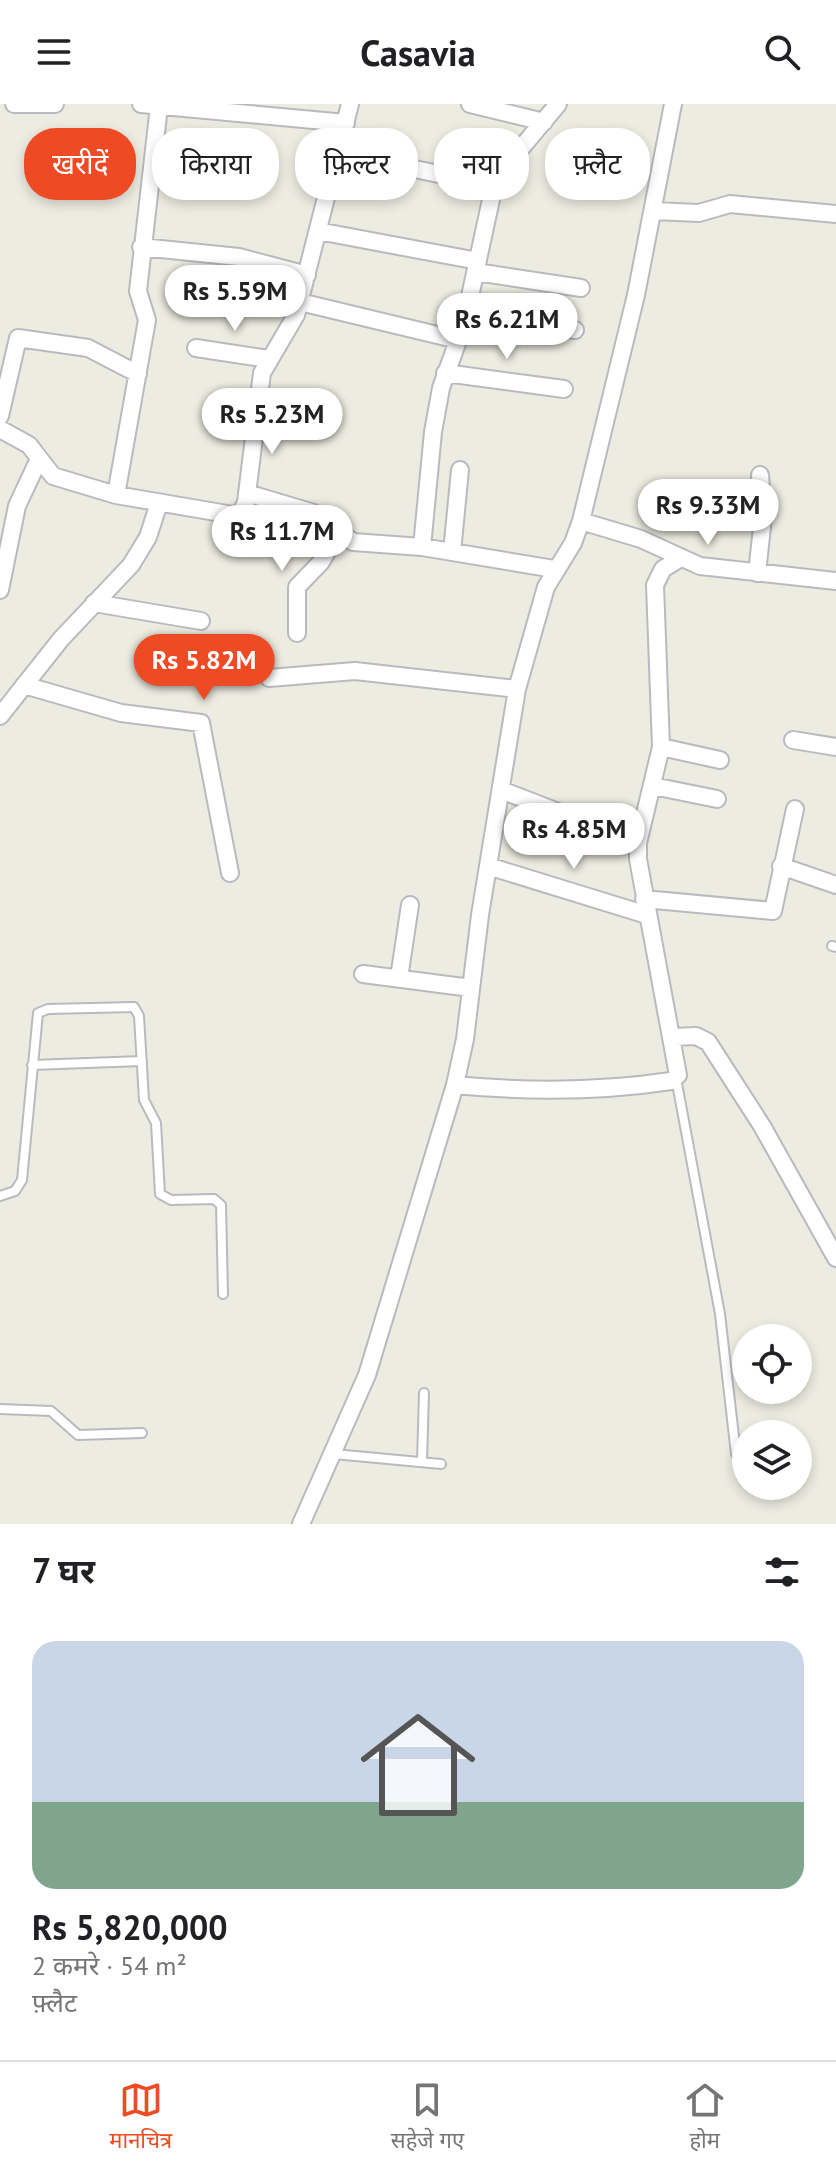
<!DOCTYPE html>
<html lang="hi">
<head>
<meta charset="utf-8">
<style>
  body { margin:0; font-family:"PT Sans","Noto Sans Devanagari",sans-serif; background:#f2f2f2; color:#202124; height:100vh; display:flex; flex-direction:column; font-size:30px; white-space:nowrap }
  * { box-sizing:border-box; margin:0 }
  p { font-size:26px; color:#757577 }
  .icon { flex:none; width:44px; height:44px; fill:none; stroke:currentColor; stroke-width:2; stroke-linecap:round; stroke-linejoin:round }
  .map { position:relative; height:1420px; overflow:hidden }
  .drawer { display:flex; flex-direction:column; background:#fff; flex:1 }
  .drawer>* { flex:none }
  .hud { position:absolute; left:24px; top:24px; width:788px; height:72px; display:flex; gap:16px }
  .fabs { position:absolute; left:732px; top:1220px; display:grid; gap:16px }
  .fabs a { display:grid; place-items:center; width:80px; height:80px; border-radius:50%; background:#fff; box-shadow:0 4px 12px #0003; font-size:40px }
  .price { position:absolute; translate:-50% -68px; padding:0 18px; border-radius:28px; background:#fff; color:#222; font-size:26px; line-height:52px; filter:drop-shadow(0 2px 4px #0008) }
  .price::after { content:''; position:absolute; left:50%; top:48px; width:24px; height:18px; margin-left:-12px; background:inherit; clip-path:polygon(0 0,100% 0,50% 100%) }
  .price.selected { background:#ee4b25; color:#fff }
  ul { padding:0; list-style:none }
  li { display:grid; align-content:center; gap:16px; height:424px; padding:0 32px }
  li span { display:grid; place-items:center; height:248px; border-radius:24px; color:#555 }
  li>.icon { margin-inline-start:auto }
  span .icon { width:144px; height:144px; fill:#fffc; stroke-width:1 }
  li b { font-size:34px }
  h2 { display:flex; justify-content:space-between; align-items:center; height:96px; padding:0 32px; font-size:34px }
  .chip { padding:0 28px; border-radius:32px; background:#fff; box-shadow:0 4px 12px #0003; font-size:28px; line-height:72px }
  .chip.selected { background:#ee4b25; color:#fff }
  header { display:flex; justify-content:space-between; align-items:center; height:104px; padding:0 32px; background:#fff; font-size:36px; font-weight:800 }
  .tabs { display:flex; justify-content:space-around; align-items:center; height:112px; border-top:2px solid #e0e0e0; background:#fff; font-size:22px; color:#757577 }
  .tabs a { display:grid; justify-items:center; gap:4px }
  .tabs .selected { color:#ee4b25 }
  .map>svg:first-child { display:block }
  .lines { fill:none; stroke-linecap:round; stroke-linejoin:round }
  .lane-casing { stroke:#b9bac0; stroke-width:12 }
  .street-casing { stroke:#b9bac0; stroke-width:20 }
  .lane { stroke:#fff; stroke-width:8 }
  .street { stroke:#fff; stroke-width:16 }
</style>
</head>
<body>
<header><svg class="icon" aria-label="menu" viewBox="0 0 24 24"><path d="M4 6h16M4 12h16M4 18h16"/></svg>Casavia<svg class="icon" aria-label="search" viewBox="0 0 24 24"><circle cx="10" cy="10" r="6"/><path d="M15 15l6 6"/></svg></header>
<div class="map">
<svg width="836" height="1420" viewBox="0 0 836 1420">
  <rect width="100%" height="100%" fill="#edece1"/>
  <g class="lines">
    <defs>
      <path id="lane" d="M 832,842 L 836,843
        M 32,961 L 142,957
        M 676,974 L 720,1210 L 736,1350
        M 0,1092 L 15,1087 L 22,1076 L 38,909 L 48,905 L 134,903 L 139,912 L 144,996 L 156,1019 L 160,1090 L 171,1096 L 214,1095 L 221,1101 L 223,1190
        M 0,1305 L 51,1307 L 78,1331 L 142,1329
        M 334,1350 L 441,1360
        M 422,1358 L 424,1289"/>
      <path id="street" d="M 14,0 L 55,0
        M 141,0 L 346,19
        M 470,0 L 544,18
        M 338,49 L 496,82
        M 653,107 L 699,109 L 730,100 L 836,110
        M 318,127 L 478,157
        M 141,143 L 239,153 L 307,171
        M 476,168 L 581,184
        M 300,198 L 458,236
        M 467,208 L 575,226
        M 196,244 L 269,255
        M 445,269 L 564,285
        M 0,312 L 18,234 L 88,244 L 138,270
        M 0,325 L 29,341 L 53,372 L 116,391 L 233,411 L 241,409 L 246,398 L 262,269 L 296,211 L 350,0
        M 247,389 L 314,409 L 353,438 L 422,443 L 554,465
        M 116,391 L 147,216 L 138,187 L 159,2
        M 581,417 L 641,435 L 700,462 L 836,477
        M 422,443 L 433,328 L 441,284 L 464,220 L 492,91 L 506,62 L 558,0
        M 452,448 L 460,366
        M 757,469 L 763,414 L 760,371
        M 0,486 L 17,402 L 39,355
        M 94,499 L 201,517
        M 297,529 L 297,483 L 321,458 L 337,430
        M 269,574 L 355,567 L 517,585
        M 24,581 L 121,609 L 201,619 L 230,769
        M 0,612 L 61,535 L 131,461 L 148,433 L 159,399
        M 793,636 L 836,643
        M 661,643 L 720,656
        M 653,682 L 717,695
        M 501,686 L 566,711
        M 488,762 L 647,811
        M 781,762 L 836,781
        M 644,795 L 773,807 L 795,705
        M 363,870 L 471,884
        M 399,874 L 410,801
        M 674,933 L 696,932 L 708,938 L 762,1022 L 836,1154
        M 455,981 C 528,988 598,988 671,977 L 678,971 L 638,755 L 638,739 L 661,643 L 655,481 L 663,465 L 679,455
        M 301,1420 L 367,1271 L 455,981 L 465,935 L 480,811 L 517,585 L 546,483 L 573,439 L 581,417 L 636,191 L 673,0"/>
    </defs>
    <use href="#lane" class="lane-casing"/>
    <use href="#street" class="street-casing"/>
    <use href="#lane" class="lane"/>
    <use href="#street" class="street"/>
  </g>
</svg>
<div class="fabs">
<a><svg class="icon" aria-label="locate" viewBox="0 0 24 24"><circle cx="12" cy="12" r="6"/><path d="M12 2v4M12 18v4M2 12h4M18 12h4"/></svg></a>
<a><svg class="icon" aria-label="layers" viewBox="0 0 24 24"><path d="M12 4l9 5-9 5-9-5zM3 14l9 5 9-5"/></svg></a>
</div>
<b class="price" style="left:235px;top:229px">Rs 5.59M</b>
<b class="price" style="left:507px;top:257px">Rs 6.21M</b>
<b class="price" style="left:272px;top:352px">Rs 5.23M</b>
<b class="price" style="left:708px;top:443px">Rs 9.33M</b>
<b class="price" style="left:282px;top:469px">Rs 11.7M</b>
<b class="price selected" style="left:204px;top:598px">Rs 5.82M</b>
<b class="price" style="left:574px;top:767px">Rs 4.85M</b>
<div class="hud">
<a class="chip selected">खरीदें</a>
<a class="chip">किराया</a>
<a class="chip">फ़िल्टर</a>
<a class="chip">नया</a>
<a class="chip">फ़्लैट</a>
</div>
</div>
<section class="drawer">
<h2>7 घर<svg class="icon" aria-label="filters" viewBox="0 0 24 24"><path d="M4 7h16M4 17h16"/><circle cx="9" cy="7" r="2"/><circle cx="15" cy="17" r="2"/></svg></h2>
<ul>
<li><span style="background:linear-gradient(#c9d6e8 65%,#7fa58c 0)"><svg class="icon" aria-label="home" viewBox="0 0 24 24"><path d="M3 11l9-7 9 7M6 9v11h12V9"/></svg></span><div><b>Rs 5,820,000</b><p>2 कमरे · 54 m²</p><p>फ़्लैट</p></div></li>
</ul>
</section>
<nav class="tabs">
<a class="selected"><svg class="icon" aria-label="map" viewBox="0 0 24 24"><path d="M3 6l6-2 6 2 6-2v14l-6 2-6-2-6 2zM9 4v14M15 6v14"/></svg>मानचित्र</a>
<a><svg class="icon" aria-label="saved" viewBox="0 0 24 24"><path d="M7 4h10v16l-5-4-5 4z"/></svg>सहेजे गए</a>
<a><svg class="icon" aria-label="home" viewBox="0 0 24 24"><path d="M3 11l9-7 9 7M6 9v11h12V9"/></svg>होम</a>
</nav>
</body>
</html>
